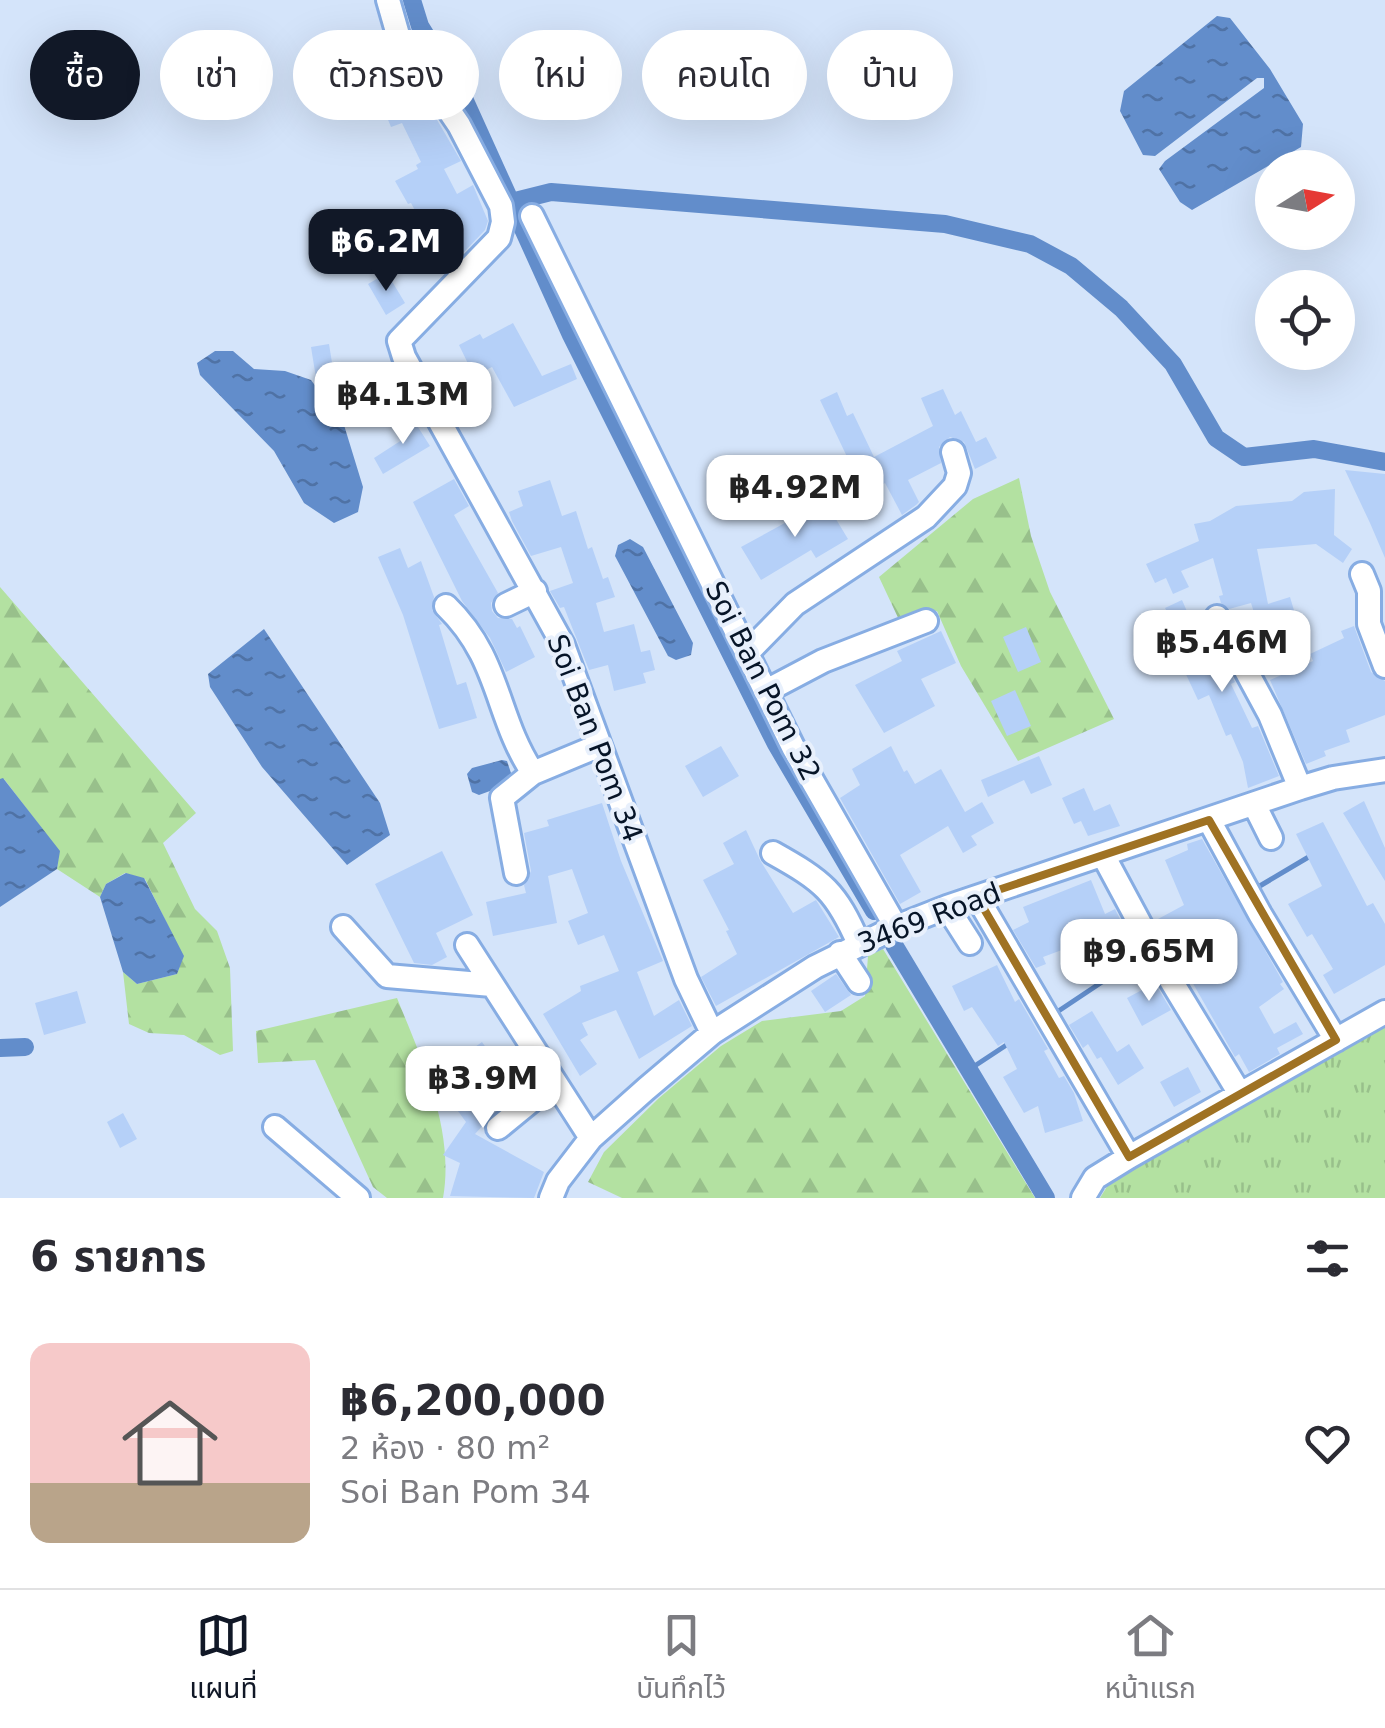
<!DOCTYPE html>
<html lang="th">
<head>
<meta charset="utf-8">
<style>
  body { margin:0; font-family:"DejaVu Sans","Noto Sans Thai",sans-serif; background:#f7f7f7; color:#2b2b33; height:100vh; display:flex; flex-direction:column; font-size:38px; white-space:nowrap }
  * { box-sizing:border-box; margin:0 }
  p { font-size:32px; color:#7c7c81 }
  .icon { flex:none; width:55px; height:55px; fill:none; stroke:currentColor; stroke-width:2; stroke-linecap:round; stroke-linejoin:round }
  .map { position:relative; height:1198px; overflow:hidden }
  .panel { display:flex; flex-direction:column; background:#fff; flex:1 }
  .panel>* { flex:none }
  .hud { position:absolute; left:30px; top:30px; width:1325px; height:90px; display:flex; gap:20px }
  .needle { width:65px; rotate:79deg }
  .fabs { position:absolute; left:1255px; top:150px; display:grid; gap:20px }
  .fabs a { display:grid; place-items:center; width:100px; height:100px; border-radius:50%; background:#fff; box-shadow:0 10px 40px #0002; font-size:50px }
  .price { position:absolute; translate:-50% -85px; padding:0 22px; border-radius:20px; background:#fff; color:#222; font-size:32px; line-height:65px; filter:drop-shadow(0 2px 5px #0008) }
  .price::after { content:''; position:absolute; left:50%; top:60px; width:30px; height:22px; margin-left:-15px; background:inherit; clip-path:polygon(0 0,100% 0,50% 100%) }
  .price.active { background:#111827; color:#fff }
  ul { padding:0; list-style:none }
  li { display:flex; align-items:center; gap:30px; height:250px; padding:0 30px }
  li span { display:grid; place-items:center; flex:none; width:280px; height:200px; border-radius:20px; color:#555 }
  li>.icon { margin-inline-start:auto }
  span .icon { width:120px; height:120px; fill:#fffc; stroke-width:1 }
  li b { font-size:42px }
  h2 { display:flex; justify-content:space-between; align-items:center; height:120px; padding:0 30px; font-size:42px }
  .pill { padding:0 35px; border-radius:45px; background:#fff; box-shadow:0 10px 40px #0002; font-size:35px; line-height:90px }
  .pill.active { background:#111827; color:#fff }
  .dock { display:flex; justify-content:space-around; align-items:center; height:140px; border-top:2px solid #e1e1e2; background:#fff; font-size:28px; color:#7c7c81 }
  .dock a { display:grid; justify-items:center; gap:5px }
  .dock .active { color:#111827 }
  .map>svg:first-child { display:block }
  .grass { fill:url(#grass-tufts) }
  .forest { fill:url(#forest-firs) }
  .water { fill:url(#water-ripples) }
  .lines { fill:none; stroke-linecap:round; stroke-linejoin:round }
  .stream { stroke:#628dcb; stroke-width:5 }
  .canal { stroke:#628dcb; stroke-width:18 }
  .building { fill:#b5d0f8 }
  .minor-casing { stroke:#87ade3; stroke-width:28 }
  .minor { stroke:#fff; stroke-width:22 }
  .marked { fill:none; stroke:#9f7223; stroke-width:8; stroke-linejoin:round }
  .labels { text-anchor:middle; dominant-baseline:central; stroke-width:8; stroke-linejoin:round; paint-order:stroke }
  .street-label { font-size:28px; fill:#071528; stroke:#e8f0fc }
</style>
</head>
<body>
<div class="map">
<svg width="1385" height="1198" viewBox="0 0 1385 1198">
  <defs>
    <pattern id="grass-tufts" width="24" height="20" patternUnits="userSpaceOnUse" patternTransform="scale(2.5)"><rect width="24" height="20" fill="#b3e1a1"/><path d="M3 7l-1-3M5 7V3M7 7l1-3M15 17l-1-3M17 17v-4M19 17l1-3" fill="none" stroke="#98c08b"/></pattern>
    <pattern id="forest-firs" width="22" height="20" patternUnits="userSpaceOnUse" patternTransform="scale(2.5)"><rect width="22" height="20" fill="#b3e1a1"/><path d="M5 1l3.5 6h-7zM16 11l3.5 6h-7z" fill="#98c08b"/></pattern>
    <pattern id="water-ripples" width="26" height="14" patternUnits="userSpaceOnUse" patternTransform="scale(2.5)"><rect width="26" height="14" fill="#628dcb"/><path d="M2 4q2-2 4 0t4 0M15 11q2-2 4 0t4 0" fill="none" stroke="#4f72a5"/></pattern>
  </defs>
  <rect width="100%" height="100%" fill="#d4e4fa"/>
  <path class="grass" d="M 1385,1021 L 1385,1198 L 1100,1198 L 1114,1175 Z"/>
  <path class="forest" d="M 1019,478 L 1031,536 L 1050,592 L 1114,719 L 1018,761 L 961,666 L 937,611 L 901,624 L 879,577 L 973,499 Z
    M 0,587 L 196,813 L 163,843 L 195,909 L 217,931 L 230,968 L 233,1051 L 220,1055 L 184,1035 L 149,1033 L 129,1024 L 123,972 L 137,984 L 177,974 L 183,956 L 145,879 L 125,873 L 106,884 L 100,897 L 57,869 L 59,851 L 4,779 L 0,779 Z
    M 883,949 L 1035,1198 L 622,1198 L 588,1182 L 604,1152 L 659,1098 L 721,1046 L 762,1021 L 841,1011 L 865,996 L 868,956 Z
    M 397,998 C 422,1060 455,1130 443,1198 L 387,1198 L 373,1187 L 315,1060 L 258,1063 L 256,1031 Z"/>
  <path class="water" d="M 1217,16 L 1230,18 L 1270,69 L 1303,124 L 1301,147 L 1192,210 L 1180,202 L 1159,169 L 1165,161 L 1264,88 L 1264,78 L 1257,78 L 1155,156 L 1143,155 L 1120,111 L 1124,91 Z
    M 215,351 L 233,351 L 254,369 L 285,371 L 311,380 L 344,425 L 363,487 L 358,512 L 334,523 L 304,503 L 274,451 L 200,375 L 197,363 Z
    M 630,539 L 643,547 L 693,643 L 691,655 L 676,660 L 668,656 L 615,556 L 618,545 Z
    M 264,629 L 380,803 L 390,835 L 347,865 L 262,767 L 210,687 L 208,674 Z
    M 502,760 L 507,761 L 513,779 L 509,784 L 479,795 L 472,792 L 467,774 L 472,768 Z
    M 3,778 L 60,851 L 57,869 L 0,907 L 0,779 Z
    M 126,873 L 144,878 L 184,956 L 177,974 L 137,984 L 123,972 L 100,897 L 106,884 Z"/>
  <g class="lines">
    <path class="stream" d="M 1253,890 L 1312,855
      M 1160,945 L 1185,930
      M 1054,1014 L 1147,952
      M 970,1069 L 1011,1042"/>
    <path class="canal" d="M 412,0 L 420,26 L 461,92 L 571,335 L 776,744 L 874,911
      M 511,202 L 551,192 L 945,224 L 1030,244 L 1071,266 L 1121,308 L 1173,364 L 1216,438 L 1244,457 L 1314,449 L 1385,462
      M 894,945 L 1046,1198
      M 0,1048 L 25,1047"/>
  </g>
  <path class="building" d="M 406,74 L 424,117 L 433,113 L 461,161 L 444,169 L 457,194 L 473,185 L 488,221 L 485,230 L 447,270 L 411,203 L 408,204 L 395,181 L 418,169 L 416,165 L 421,162 L 402,123 L 391,127 L 375,88 Z
    M 387,273 L 405,303 L 386,315 L 368,284 Z
    M 513,323 L 542,376 L 571,364 L 577,379 L 514,407 L 492,367 L 474,376 L 459,345 L 480,334 L 483,339 Z
    M 329,344 L 334,375 L 316,378 L 311,347 Z
    M 943,389 L 955,415 L 961,411 L 976,442 L 986,437 L 997,458 L 975,469 L 964,442 L 950,437 L 939,447 L 941,463 L 908,480 L 919,502 L 916,505 L 902,515 L 885,483 L 862,495 L 846,465 L 850,463 L 820,400 L 837,392 L 847,416 L 853,413 L 874,457 L 933,426 L 921,398 Z
    M 411,416 L 430,446 L 383,474 L 374,458 L 405,438 L 398,423 Z
    M 1345,470 L 1385,474 L 1385,558 L 1370,523 Z
    M 454,479 L 469,506 L 454,515 L 498,593 L 491,603 L 492,611 L 498,618 L 512,619 L 517,628 L 520,626 L 535,657 L 506,672 L 490,638 L 462,601 L 413,502 Z
    M 550,480 L 562,516 L 576,511 L 588,549 L 592,547 L 603,579 L 608,577 L 615,597 L 596,603 L 604,632 L 634,624 L 641,652 L 650,650 L 655,670 L 643,673 L 646,683 L 614,691 L 608,665 L 589,670 L 564,607 L 560,608 L 550,591 L 573,583 L 561,547 L 531,556 L 512,521 L 509,512 L 523,506 L 518,491 Z
    M 1335,489 L 1334,535 L 1352,549 L 1343,563 L 1316,544 L 1257,549 L 1268,604 L 1290,597 L 1296,617 L 1259,628 L 1251,603 L 1229,609 L 1221,603 L 1219,596 L 1223,595 L 1213,558 L 1181,571 L 1189,587 L 1173,594 L 1166,578 L 1155,583 L 1146,564 L 1199,541 L 1194,524 L 1210,521 L 1236,506 L 1292,501 L 1304,492 Z
    M 825,501 L 848,539 L 816,558 L 811,550 L 761,580 L 741,547 Z
    M 400,548 L 408,568 L 421,561 L 434,597 L 432,610 L 442,624 L 439,625 L 457,685 L 466,682 L 477,718 L 439,729 L 403,615 L 378,557 Z
    M 1182,600 L 1193,625 L 1203,620 L 1235,682 L 1231,684 L 1252,728 L 1258,726 L 1279,776 L 1248,788 L 1243,762 L 1231,734 L 1226,736 L 1209,695 L 1198,700 L 1183,668 L 1195,662 L 1165,608 Z
    M 1354,626 L 1371,672 L 1385,681 L 1385,715 L 1346,730 L 1350,742 L 1324,751 L 1326,756 L 1306,764 L 1270,680 L 1313,661 L 1310,654 L 1344,638 L 1341,631 Z
    M 1026,627 L 1041,662 L 1018,672 L 1003,637 Z
    M 941,631 L 956,663 L 921,679 L 935,706 L 884,733 L 855,685 L 902,661 L 897,651 Z
    M 1015,690 L 1031,726 L 1007,736 L 991,701 Z
    M 721,746 L 739,776 L 703,797 L 685,766 Z
    M 891,746 L 904,772 L 907,770 L 915,784 L 941,769 L 965,812 L 982,802 L 994,823 L 971,836 L 977,845 L 963,853 L 948,826 L 900,855 L 921,892 L 900,904 L 840,798 L 860,785 L 852,769 Z
    M 1039,756 L 1052,785 L 1031,794 L 1024,780 L 988,797 L 981,780 Z
    M 1084,788 L 1094,811 L 1110,804 L 1120,826 L 1088,836 L 1081,821 L 1074,824 L 1062,798 Z
    M 1364,801 L 1385,848 L 1385,881 L 1343,813 Z
    M 602,803 L 621,861 L 663,961 L 637,972 L 654,1016 L 679,1000 L 692,1026 L 639,1059 L 616,1010 L 582,1023 L 588,1035 L 580,1040 L 597,1064 L 580,1076 L 543,1014 L 581,991 L 580,986 L 619,971 L 604,935 L 578,945 L 568,921 L 588,913 L 572,869 L 548,876 L 557,923 L 493,936 L 486,902 L 526,893 L 524,885 L 531,871 L 524,833 L 549,826 L 547,820 Z
    M 1323,822 L 1367,906 L 1373,903 L 1385,924 L 1385,965 L 1334,994 L 1323,975 L 1333,969 L 1312,934 L 1307,937 L 1288,904 L 1322,886 L 1296,834 Z
    M 746,830 L 760,860 L 793,913 L 816,900 L 839,937 L 716,1006 L 701,977 L 737,954 L 726,931 L 729,930 L 703,880 L 734,864 L 723,843 Z
    M 1202,839 L 1283,982 L 1280,984 L 1284,989 L 1259,1007 L 1274,1034 L 1296,1022 L 1303,1034 L 1277,1048 L 1280,1054 L 1249,1072 L 1239,1054 L 1235,1057 L 1191,980 L 1194,979 L 1183,963 L 1196,955 L 1180,928 L 1166,935 L 1158,919 L 1184,905 L 1165,860 L 1188,850 L 1187,844 Z
    M 442,851 L 473,915 L 436,933 L 447,957 L 432,965 L 414,963 L 375,884 Z
    M 1091,880 L 1105,914 L 1115,909 L 1124,927 L 1043,957 L 1046,964 L 1036,968 L 1013,930 L 1029,922 L 1023,907 Z
    M 997,965 L 1015,1002 L 1019,999 L 1048,1049 L 1044,1051 L 1059,1078 L 1064,1076 L 1074,1093 L 1083,1121 L 1045,1133 L 1038,1106 L 1024,1113 L 1003,1077 L 1017,1069 L 1004,1042 L 998,1046 L 972,1007 L 964,1011 L 952,986 Z
    M 836,974 L 851,995 L 825,1012 L 811,991 Z
    M 1155,983 L 1171,1010 L 1142,1026 L 1127,998 Z
    M 77,991 L 86,1023 L 44,1035 L 35,1003 Z
    M 1092,1011 L 1117,1052 L 1129,1044 L 1144,1068 L 1118,1085 L 1101,1057 L 1097,1059 L 1088,1044 L 1083,1048 L 1069,1025 Z
    M 482,1042 L 514,1087 L 495,1102 L 499,1108 L 475,1134 L 544,1172 L 534,1198 L 450,1196 L 460,1163 L 443,1155 L 466,1122 L 433,1077 Z
    M 1188,1067 L 1201,1092 L 1174,1107 L 1160,1082 Z
    M 123,1113 L 137,1139 L 120,1148 L 107,1122 Z"/>
  <g class="lines">
    <defs>
      <path id="minor" d="M 388,0 L 398,35 L 459,125 L 501,206 L 503,222 L 499,238 L 399,341 L 404,357 L 563,645 L 686,979 L 712,1033
        M 532,216 L 793,747 L 896,927
        M 1362,574 L 1369,591 L 1369,624 L 1385,666
        M 506,605 L 535,591
        M 446,606 C 501,659 495,716 533,773
        M 1217,617 L 1270,715 L 1300,788
        M 748,652 L 795,604 L 926,517 L 955,486 L 959,473 L 953,452
        M 766,691 L 823,661 L 926,621
        M 1254,804 L 1271,838
        M 1209,820 L 1260,914 L 1336,1040
        M 773,853 C 823,881 836,891 859,944
        M 1103,855 L 1167,974 L 1240,1094
        M 516,873 L 502,798 L 533,773 L 598,746
        M 977,897 L 1129,1157
        M 947,907 L 970,943
        M 343,927 L 387,976 L 492,985
        M 467,945 L 591,1138
        M 840,953 L 859,982
        M 275,1127 L 358,1198
        M 498,1128 L 553,1083
        M 551,1198 L 558,1181 L 591,1138 L 646,1089 L 712,1033 L 815,967 L 896,927 L 947,907 L 1300,788 L 1333,778 L 1385,770
        M 1083,1198 L 1095,1178 L 1129,1157 L 1385,1012"/>
    </defs>
    <use href="#minor" class="minor-casing"/>
    <use href="#minor" class="minor"/>
  </g>
  <path class="marked" d="M 1209,820 L 1336,1040 L 1129,1157 L 977,897 Z"/>
  <g class="labels">
    <g class="street-label">
      <text transform="translate(763 681) rotate(63)">Soi Ban Pom 32</text>
      <text transform="translate(595 738) rotate(69)">Soi Ban Pom 34</text>
      <text transform="translate(929 918) rotate(-21)">3469 Road</text>
    </g>
  </g>
</svg>
<div class="fabs">
<a><svg class="needle" viewBox="-14 -14 28 28"><path d="M0-13l5 13h-10z" fill="#e53935"/><path d="M0 13l5-13h-10z" fill="#7c7c81"/></svg></a>
<a><svg class="icon" aria-label="locate" viewBox="0 0 24 24"><circle cx="12" cy="12" r="6"/><path d="M12 2v4M12 18v4M2 12h4M18 12h4"/></svg></a>
</div>
<b class="price active" style="left:386px;top:294px">฿6.2M</b>
<b class="price" style="left:403px;top:447px">฿4.13M</b>
<b class="price" style="left:795px;top:540px">฿4.92M</b>
<b class="price" style="left:1222px;top:695px">฿5.46M</b>
<b class="price" style="left:1149px;top:1004px">฿9.65M</b>
<b class="price" style="left:483px;top:1131px">฿3.9M</b>
<div class="hud">
<a class="pill active">ซื้อ</a>
<a class="pill">เช่า</a>
<a class="pill">ตัวกรอง</a>
<a class="pill">ใหม่</a>
<a class="pill">คอนโด</a>
<a class="pill">บ้าน</a>
</div>
</div>
<section class="panel">
<h2>6 รายการ<svg class="icon" aria-label="filters" viewBox="0 0 24 24"><path d="M4 7h16M4 17h16"/><circle cx="9" cy="7" r="2"/><circle cx="15" cy="17" r="2"/></svg></h2>
<ul>
<li><span style="background:linear-gradient(#f6c9c9 70%,#b9a48a 0)"><svg class="icon" aria-label="home" viewBox="0 0 24 24"><path d="M3 11l9-7 9 7M6 9v11h12V9"/></svg></span><div><b>฿6,200,000</b><p>2 ห้อง · 80 m²</p><p>Soi Ban Pom 34</p></div><svg class="icon" aria-label="heart" viewBox="0 0 24 24"><path d="M12 20l-8-8c-3-5 5-10 8-4 3-6 11-1 8 4z"/></svg></li>
</ul>
</section>
<nav class="dock">
<a class="active"><svg class="icon" aria-label="map" viewBox="0 0 24 24"><path d="M3 6l6-2 6 2 6-2v14l-6 2-6-2-6 2zM9 4v14M15 6v14"/></svg>แผนที่</a>
<a><svg class="icon" aria-label="saved" viewBox="0 0 24 24"><path d="M7 4h10v16l-5-4-5 4z"/></svg>บันทึกไว้</a>
<a><svg class="icon" aria-label="home" viewBox="0 0 24 24"><path d="M3 11l9-7 9 7M6 9v11h12V9"/></svg>หน้าแรก</a>
</nav>
</body>
</html>
